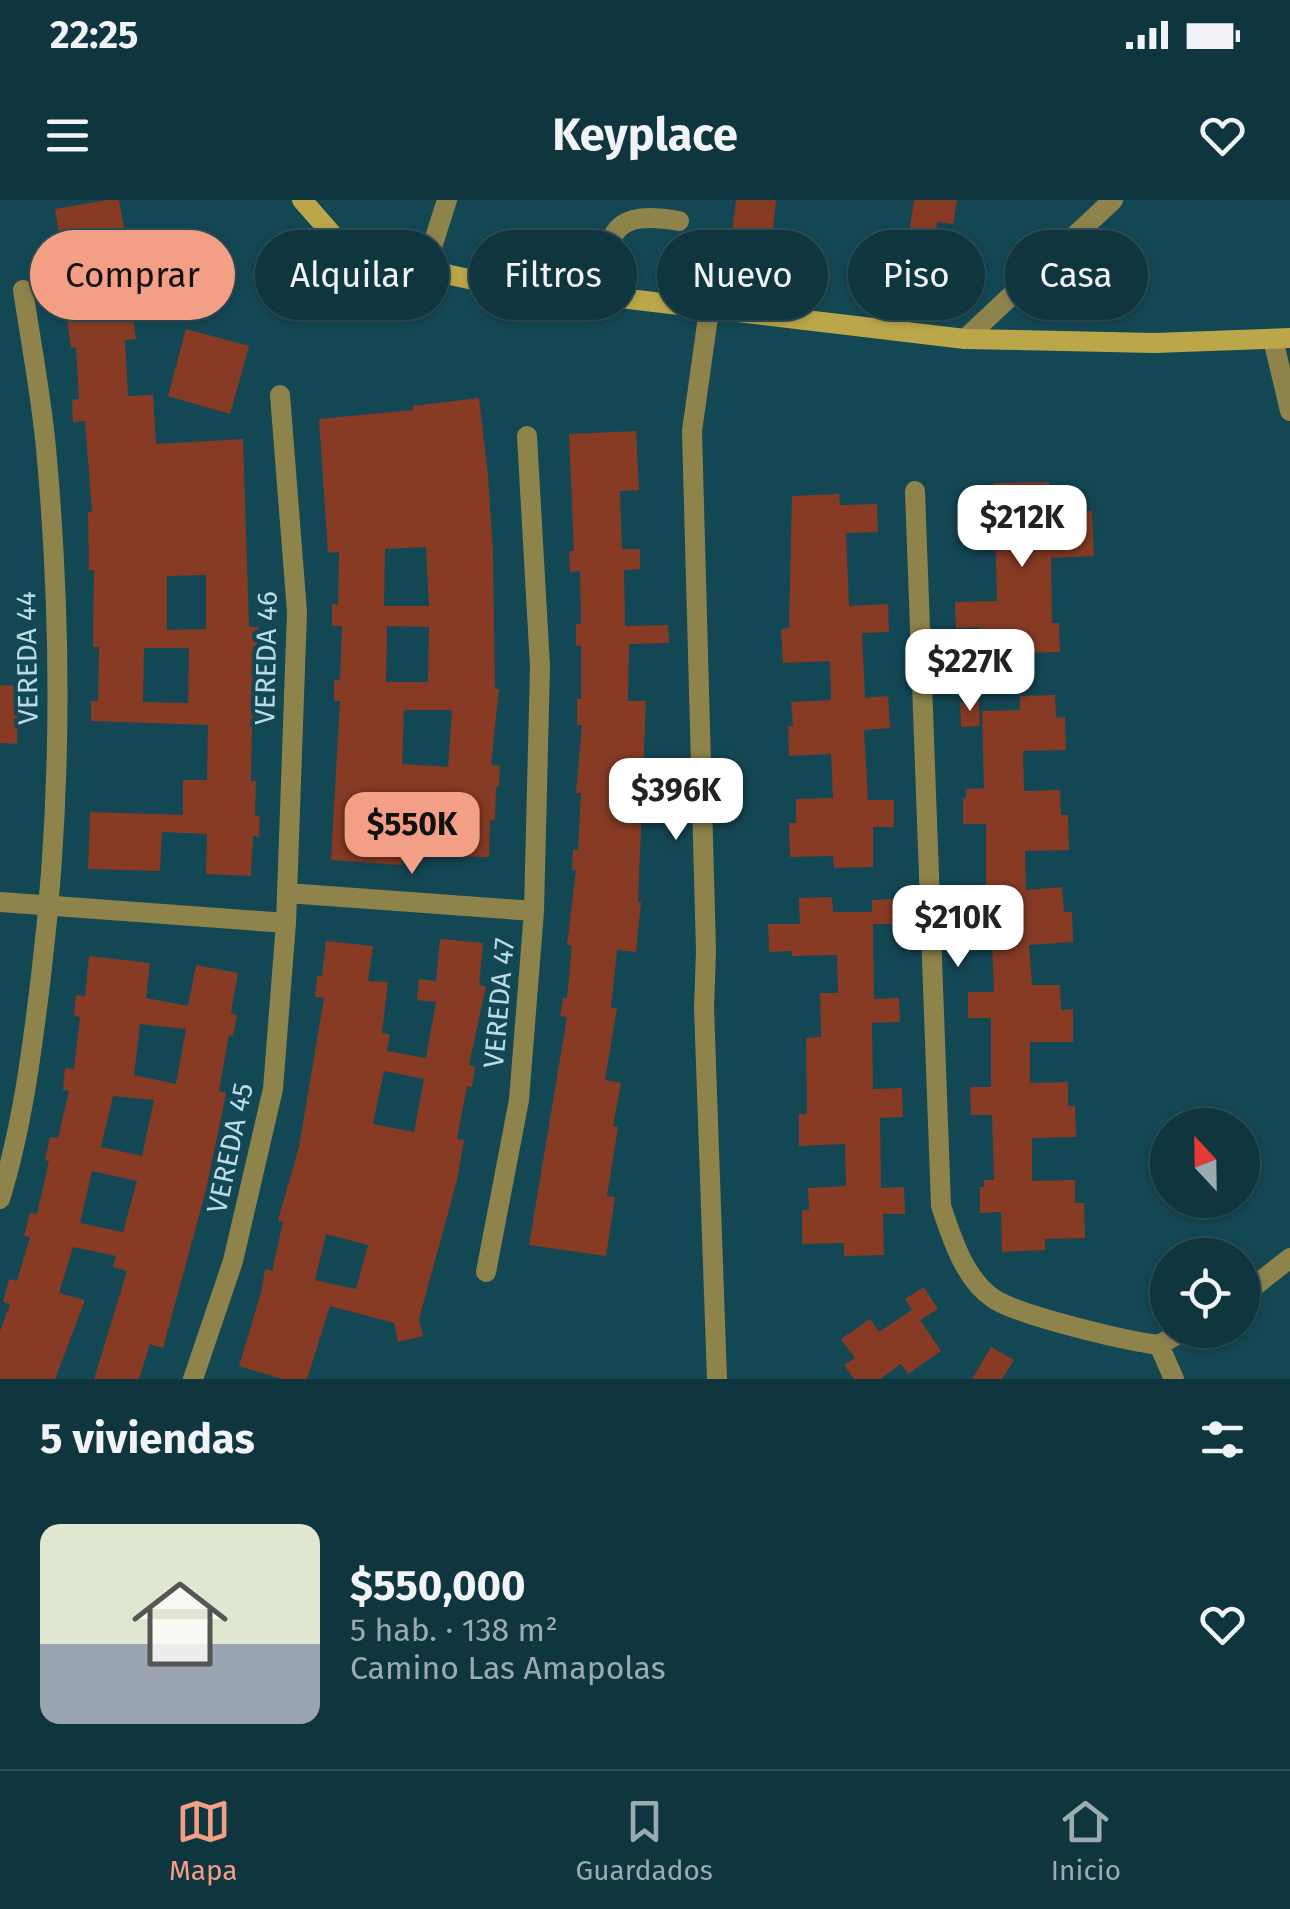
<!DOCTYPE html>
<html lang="es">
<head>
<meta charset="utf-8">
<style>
  body { margin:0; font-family:"Fira Sans",sans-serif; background:#1d404a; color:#f1f3f6; height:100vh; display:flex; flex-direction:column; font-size:38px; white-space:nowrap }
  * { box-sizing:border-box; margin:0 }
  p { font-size:32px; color:#9babb0 }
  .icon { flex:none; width:55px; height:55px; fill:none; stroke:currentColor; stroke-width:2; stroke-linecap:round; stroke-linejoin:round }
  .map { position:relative; height:1179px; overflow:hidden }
  .side { display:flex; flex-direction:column; background:#0f353f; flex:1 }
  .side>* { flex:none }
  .banner { position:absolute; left:30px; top:30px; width:1230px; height:90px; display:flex; gap:20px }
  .needle { width:65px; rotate:338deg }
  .tools { position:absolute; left:1150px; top:908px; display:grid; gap:20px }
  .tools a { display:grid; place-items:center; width:110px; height:110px; border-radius:50%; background:#0f353f; box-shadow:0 2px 8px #0004,0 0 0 2px #2f5059; font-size:50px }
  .price { position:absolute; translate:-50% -85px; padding:0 22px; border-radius:20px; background:#fff; color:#222; font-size:32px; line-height:65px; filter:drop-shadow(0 2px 5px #0008) }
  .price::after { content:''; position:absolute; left:50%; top:60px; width:30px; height:22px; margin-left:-15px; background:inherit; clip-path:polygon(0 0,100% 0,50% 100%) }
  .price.selected { background:#f39f85; color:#111 }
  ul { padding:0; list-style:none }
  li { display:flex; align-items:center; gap:30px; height:250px; padding:0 40px }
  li+li { border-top:2px solid #2f5059 }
  li span { display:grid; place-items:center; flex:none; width:280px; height:200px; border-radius:20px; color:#555 }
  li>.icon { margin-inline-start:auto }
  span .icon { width:120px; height:120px; fill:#fffc; stroke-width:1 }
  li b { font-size:42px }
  h2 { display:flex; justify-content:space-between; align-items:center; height:120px; padding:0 40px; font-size:42px }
  .chip { padding:0 35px; border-radius:45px; background:#0f353f; box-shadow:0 2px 8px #0004,0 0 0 2px #2f5059; font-size:35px; line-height:90px }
  .chip.selected { background:#f39f85; color:#111 }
  .status { display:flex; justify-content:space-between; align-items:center; height:70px; padding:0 50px; background:#0f353f; direction:ltr }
  .status svg { height:28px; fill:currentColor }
  header { display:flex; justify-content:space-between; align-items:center; height:130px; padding:0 40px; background:#0f353f; font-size:45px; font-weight:700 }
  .tabs { display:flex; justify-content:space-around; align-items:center; height:140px; border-top:2px solid #2f5059; background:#0f353f; font-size:28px; color:#9babb0 }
  .tabs a { display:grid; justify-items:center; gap:5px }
  .tabs .selected { color:#f39f85 }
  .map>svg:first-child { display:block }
  .building { fill:#873b25; fill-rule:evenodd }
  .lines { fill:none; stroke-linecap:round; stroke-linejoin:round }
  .street { stroke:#8f834c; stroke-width:20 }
  .secondary { stroke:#bba74a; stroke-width:20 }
  .labels { text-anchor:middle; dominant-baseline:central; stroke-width:9; stroke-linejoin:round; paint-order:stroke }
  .street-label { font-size:28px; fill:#bcdce5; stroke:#144754 }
</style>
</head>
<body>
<div class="status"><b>22:25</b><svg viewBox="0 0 49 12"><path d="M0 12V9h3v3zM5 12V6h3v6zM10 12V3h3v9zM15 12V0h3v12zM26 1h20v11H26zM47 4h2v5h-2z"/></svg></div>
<header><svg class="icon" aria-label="menu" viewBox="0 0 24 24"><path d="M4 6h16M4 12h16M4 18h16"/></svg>Keyplace<svg class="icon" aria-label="heart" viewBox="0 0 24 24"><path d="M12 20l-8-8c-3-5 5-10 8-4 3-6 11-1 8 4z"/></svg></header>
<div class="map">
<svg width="1290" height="1179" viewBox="0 0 1290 1179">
  <rect width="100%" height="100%" fill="#144754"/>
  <path class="building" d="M 107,0 L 119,0 L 129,57 L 124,58 L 136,139 L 125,140 L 128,196 L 153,195 L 156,244 L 243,239 L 249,427 L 258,427 L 259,467 L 262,467 L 260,527 L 252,526 L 251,581 L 256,581 L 255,616 L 260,616 L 259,637 L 253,636 L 251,676 L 206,674 L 207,634 L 162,632 L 160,671 L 88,669 L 90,612 L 183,615 L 183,580 L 207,580 L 208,525 L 91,521 L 91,501 L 98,501 L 99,447 L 93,447 L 94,370 L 89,370 L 88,312 L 92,312 L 85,221 L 73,222 L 72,200 L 79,199 L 76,147 L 71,148 L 63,90 L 68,90 L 55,9 ZM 206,375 L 206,429 L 167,430 L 167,376 ZM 144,448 L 189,448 L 188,503 L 143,502 Z
    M 736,0 L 776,0 L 772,38 L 732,33 Z
    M 914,0 L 957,0 L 953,24 L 937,22 L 936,32 L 910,28 Z
    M 186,129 L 249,146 L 230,214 L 168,196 Z
    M 479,198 L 488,276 L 493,353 L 495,489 L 499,489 L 491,565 L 500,566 L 499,587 L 496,586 L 495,620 L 490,620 L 489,657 L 446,656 L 446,647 L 403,646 L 401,665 L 331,660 L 340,501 L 334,501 L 334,480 L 340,480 L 342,426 L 332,426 L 332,404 L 338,405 L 339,352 L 328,353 L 319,219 L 413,210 L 413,206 ZM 426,347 L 429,406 L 384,406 L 385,349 ZM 387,426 L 429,427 L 428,482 L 386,482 ZM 404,510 L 452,510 L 448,567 L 402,564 Z
    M 636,231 L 639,290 L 620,291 L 622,349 L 640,349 L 640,369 L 624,370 L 625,426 L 668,425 L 669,443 L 629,444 L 628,501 L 646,501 L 638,702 L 641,702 L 636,752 L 617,750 L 611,808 L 617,808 L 605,880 L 621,883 L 613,926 L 618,927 L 607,996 L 615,997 L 606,1056 L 529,1045 L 567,817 L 560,816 L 563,798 L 567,798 L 572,746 L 567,745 L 576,670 L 572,670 L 573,650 L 578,650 L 581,593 L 576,593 L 582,525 L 577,525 L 577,499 L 581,499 L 581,446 L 576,446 L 576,424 L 581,424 L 580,371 L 570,372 L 569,351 L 574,351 L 569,234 Z
    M 1049,282 L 1050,312 L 1092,311 L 1094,356 L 1051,358 L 1052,423 L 1059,423 L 1060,452 L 1019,453 L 1019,468 L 980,469 L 979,427 L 956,428 L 955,402 L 997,401 L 995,327 L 962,328 L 961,297 L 993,297 L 993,283 Z
    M 839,294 L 840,305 L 877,304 L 878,332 L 846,333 L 849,406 L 888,404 L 889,432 L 862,433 L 865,498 L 888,496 L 890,528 L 864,530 L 868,600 L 894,600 L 894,627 L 873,627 L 873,667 L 834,668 L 833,656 L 790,657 L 789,623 L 796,623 L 796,599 L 833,598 L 831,554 L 789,556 L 788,526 L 793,526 L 791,502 L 831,500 L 830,461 L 783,463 L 781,429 L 789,428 L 792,296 Z
    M 0,485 L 19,486 L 17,544 L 0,543 Z
    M 1055,495 L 1056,518 L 1065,517 L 1066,550 L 1023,551 L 1024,591 L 1060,590 L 1061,615 L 1068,615 L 1069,650 L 1025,651 L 1026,690 L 1062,687 L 1064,712 L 1072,712 L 1073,742 L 1029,745 L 1032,785 L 1060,785 L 1061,810 L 1073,809 L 1073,842 L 1030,842 L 1030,883 L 1068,882 L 1068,906 L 1075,906 L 1076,937 L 1032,938 L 1032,981 L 1075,980 L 1075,1003 L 1084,1003 L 1085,1038 L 1045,1039 L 1045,1050 L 1002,1052 L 1001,1012 L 980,1013 L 980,987 L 984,987 L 984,980 L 994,980 L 992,915 L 971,915 L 970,887 L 991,887 L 991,818 L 968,818 L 968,792 L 994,792 L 991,720 L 970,721 L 969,698 L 986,697 L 986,624 L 963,624 L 963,598 L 966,598 L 966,589 L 984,588 L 982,511 L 1020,510 L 1020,496 Z
    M 979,501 L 980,526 L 961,527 L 960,502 Z
    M 832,697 L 833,712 L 872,712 L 872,700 L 894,699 L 894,724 L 873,724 L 874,799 L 899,798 L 900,822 L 872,823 L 873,889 L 902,888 L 903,917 L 880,918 L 881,988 L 904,987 L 905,1014 L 883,1014 L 884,1055 L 844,1056 L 844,1043 L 802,1044 L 802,1010 L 809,1010 L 808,988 L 846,986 L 845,944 L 799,946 L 799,914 L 807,914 L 806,838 L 821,837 L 820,793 L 838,793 L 837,755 L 792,756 L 792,751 L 769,752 L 768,724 L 800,724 L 799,698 Z
    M 440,739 L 483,743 L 479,785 L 486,786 L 469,865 L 475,867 L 472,887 L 467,886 L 457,939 L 464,940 L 457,980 L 419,1119 L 423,1136 L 398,1142 L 394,1123 L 330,1106 L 307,1179 L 282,1179 L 239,1166 L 261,1093 L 265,1069 L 272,1071 L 283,1022 L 278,1020 L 299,947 L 324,798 L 315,797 L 317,776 L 322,776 L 326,741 L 373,746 L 368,781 L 388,782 L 382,833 L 390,834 L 387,851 L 426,858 L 436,802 L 417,800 L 419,779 L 436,781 ZM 384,871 L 424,879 L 414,932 L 373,924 ZM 326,1034 L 368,1045 L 356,1089 L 315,1080 Z
    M 89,756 L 150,763 L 146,798 L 188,806 L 196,765 L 238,773 L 231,813 L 237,815 L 233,836 L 229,835 L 219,891 L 226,893 L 222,914 L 205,994 L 163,1148 L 150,1144 L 139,1179 L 94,1179 L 127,1071 L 113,1067 L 116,1056 L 73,1047 L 59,1093 L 85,1100 L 55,1179 L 0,1179 L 0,1131 L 10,1104 L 3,1102 L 9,1079 L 17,1081 L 30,1037 L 24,1036 L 30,1013 L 37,1014 L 49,961 L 45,960 L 50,937 L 58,938 L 69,891 L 63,890 L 65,868 L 74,869 L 80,817 L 74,816 L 76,795 L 85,796 ZM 140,824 L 186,829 L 176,884 L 134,875 ZM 113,896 L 154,900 L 142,956 L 101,947 ZM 92,971 L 137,981 L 123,1032 L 80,1023 Z
    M 924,1087 L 938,1109 L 920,1120 L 941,1151 L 908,1174 L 901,1164 L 880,1179 L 854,1179 L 844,1165 L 855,1158 L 841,1139 L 870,1119 L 879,1132 L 912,1110 L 905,1099 Z
    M 991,1147 L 1014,1160 L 1002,1179 L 972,1179 Z"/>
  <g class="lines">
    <path class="street" d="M 425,69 L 447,0
      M 601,96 C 609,34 608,9 679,21
      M 709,110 L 692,231 L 706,751 L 704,807 L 717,1179
      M 965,139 L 1113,0
      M 1273,139 L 1290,211
      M 915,291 L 941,1006 C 952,1038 964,1079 994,1099 C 1021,1116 1126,1141 1159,1145
      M 287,693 L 534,711
      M 0,702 L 286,723
      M 0,999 C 22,928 32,851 41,776 C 62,602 62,423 46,248 C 41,195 31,143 23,90
      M 486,1072 L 519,900 L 534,711 L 540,466 L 527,236
      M 1242,1096 L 1290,1058
      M 1159,1145 L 1174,1179
      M 1159,1145 L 1185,1130
      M 193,1179 L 233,1061 L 273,889 L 286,723 L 297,412 L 280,195"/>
    <path class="secondary" d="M 302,0 L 339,42 L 381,60 L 478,81 L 965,139 L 1155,143 L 1290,138"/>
  </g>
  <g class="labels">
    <g class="street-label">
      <text transform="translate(27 458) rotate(-91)">VEREDA 44</text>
      <text transform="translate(266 458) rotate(-89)">VEREDA 46</text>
      <text transform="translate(499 803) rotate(-85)">VEREDA 47</text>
      <text transform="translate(230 948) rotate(-78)">VEREDA 45</text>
    </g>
  </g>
</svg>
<div class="tools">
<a><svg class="needle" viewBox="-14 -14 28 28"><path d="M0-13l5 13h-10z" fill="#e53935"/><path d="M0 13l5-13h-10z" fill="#9babb0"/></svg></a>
<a><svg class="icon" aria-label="locate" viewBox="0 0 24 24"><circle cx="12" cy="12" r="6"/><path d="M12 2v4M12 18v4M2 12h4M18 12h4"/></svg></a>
</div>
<b class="price" style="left:1022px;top:370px">$212K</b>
<b class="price" style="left:970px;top:514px">$227K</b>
<b class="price" style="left:676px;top:643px">$396K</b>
<b class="price selected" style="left:412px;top:677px">$550K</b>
<b class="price" style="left:958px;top:770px">$210K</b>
<div class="banner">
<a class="chip selected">Comprar</a>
<a class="chip">Alquilar</a>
<a class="chip">Filtros</a>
<a class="chip">Nuevo</a>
<a class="chip">Piso</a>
<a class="chip">Casa</a>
</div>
</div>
<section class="side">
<h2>5 viviendas<svg class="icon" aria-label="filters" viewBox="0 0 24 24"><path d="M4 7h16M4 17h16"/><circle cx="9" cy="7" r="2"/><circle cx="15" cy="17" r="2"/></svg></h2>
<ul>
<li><span style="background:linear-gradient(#dfe7d0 60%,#9aa5b1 0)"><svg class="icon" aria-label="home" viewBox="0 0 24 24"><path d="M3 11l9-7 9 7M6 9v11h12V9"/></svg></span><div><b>$550,000</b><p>5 hab. · 138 m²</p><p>Camino Las Amapolas</p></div><svg class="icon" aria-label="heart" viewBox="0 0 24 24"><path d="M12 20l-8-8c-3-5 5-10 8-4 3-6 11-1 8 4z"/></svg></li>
</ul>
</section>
<nav class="tabs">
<a class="selected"><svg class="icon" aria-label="map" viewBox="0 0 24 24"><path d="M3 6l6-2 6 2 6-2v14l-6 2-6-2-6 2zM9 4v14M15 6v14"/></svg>Mapa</a>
<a><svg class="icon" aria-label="saved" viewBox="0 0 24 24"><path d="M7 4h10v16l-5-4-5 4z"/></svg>Guardados</a>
<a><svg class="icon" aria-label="home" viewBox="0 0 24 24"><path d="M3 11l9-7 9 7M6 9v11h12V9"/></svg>Inicio</a>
</nav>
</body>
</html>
